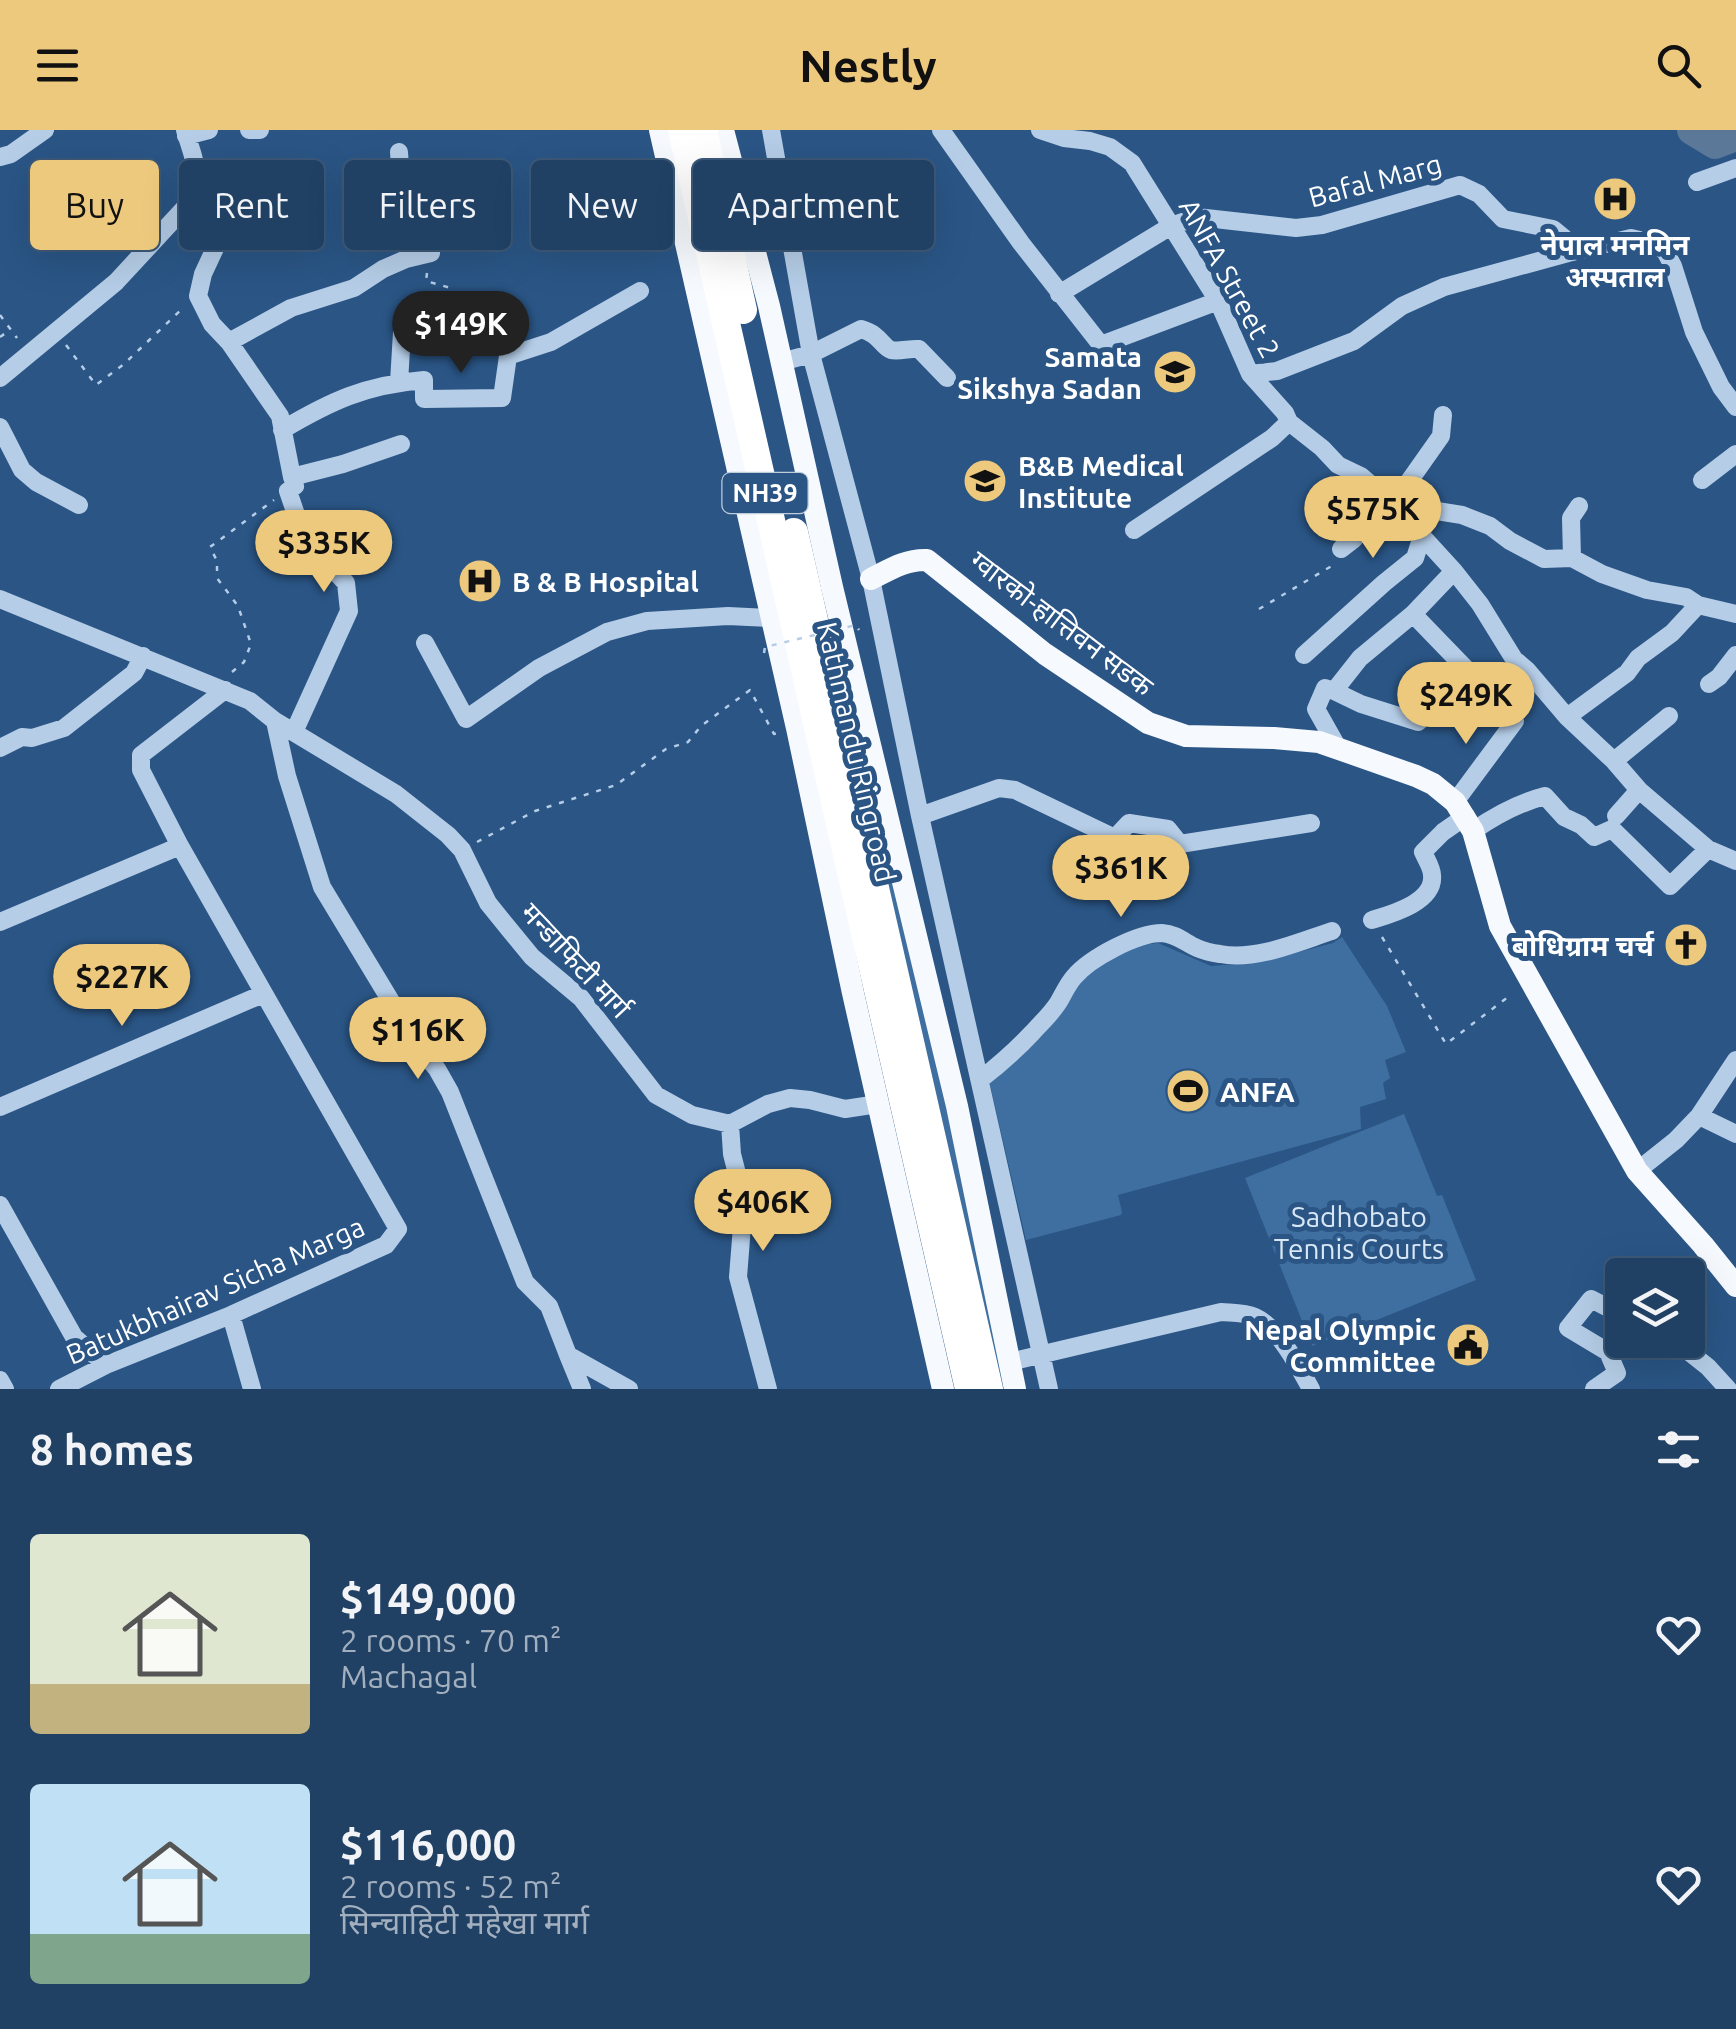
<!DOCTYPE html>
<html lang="en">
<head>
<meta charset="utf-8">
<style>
  body { margin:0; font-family:Ubuntu,"Noto Sans Devanagari",sans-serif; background:#28476a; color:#f1f3f6; height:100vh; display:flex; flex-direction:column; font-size:38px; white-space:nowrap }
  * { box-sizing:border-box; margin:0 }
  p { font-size:32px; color:#a2afbf }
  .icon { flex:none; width:55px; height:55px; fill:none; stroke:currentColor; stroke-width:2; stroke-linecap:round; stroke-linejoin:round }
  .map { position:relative; height:1259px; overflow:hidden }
  .drawer { display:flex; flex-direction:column; background:#204064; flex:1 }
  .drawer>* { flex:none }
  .guide { position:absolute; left:30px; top:30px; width:1000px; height:90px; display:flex; gap:20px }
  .tools { position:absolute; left:1605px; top:1128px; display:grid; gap:20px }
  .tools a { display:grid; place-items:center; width:100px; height:100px; border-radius:10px; background:#204064; box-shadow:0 10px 40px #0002,0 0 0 2px #3d5978; font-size:50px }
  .price { position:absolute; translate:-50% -85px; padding:0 22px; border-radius:35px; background:#edc97d; color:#111; font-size:32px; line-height:65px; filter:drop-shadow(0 2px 5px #0008) }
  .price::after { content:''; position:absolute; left:50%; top:60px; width:30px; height:22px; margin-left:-15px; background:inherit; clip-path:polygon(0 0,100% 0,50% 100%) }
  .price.current { background:#222; color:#fff }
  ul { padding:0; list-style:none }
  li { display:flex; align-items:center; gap:30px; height:250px; padding:0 30px }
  li span { display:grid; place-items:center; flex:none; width:280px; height:200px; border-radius:10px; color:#555 }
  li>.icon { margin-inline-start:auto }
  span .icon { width:120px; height:120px; fill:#fffc; stroke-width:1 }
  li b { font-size:42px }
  h2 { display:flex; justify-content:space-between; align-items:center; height:120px; padding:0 30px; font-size:42px }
  .pill { padding:0 35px; border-radius:10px; background:#204064; box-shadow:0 10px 40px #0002,0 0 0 2px #3d5978; font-size:35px; line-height:90px }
  .pill.current { background:#edc97d; color:#111 }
  header { display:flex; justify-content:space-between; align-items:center; height:130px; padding:0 30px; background:#edc97d; color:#111; font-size:45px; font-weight:700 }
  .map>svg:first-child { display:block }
  .green { fill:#3f6fa1 }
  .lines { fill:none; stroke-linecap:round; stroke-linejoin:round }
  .river { stroke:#5b7899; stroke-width:30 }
  .path { stroke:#b5cde7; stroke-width:2.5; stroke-dasharray:5 8; stroke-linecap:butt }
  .minor { stroke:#b5cde7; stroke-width:18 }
  .major { stroke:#f6f9fe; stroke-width:22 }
  .highway { stroke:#fff; stroke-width:28 }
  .path-bridge { stroke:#b5cde7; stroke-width:2.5; stroke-dasharray:5 8; stroke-linecap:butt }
  .labels { text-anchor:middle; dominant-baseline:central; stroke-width:10; stroke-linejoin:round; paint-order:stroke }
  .shield { fill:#2a5585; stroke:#bfccda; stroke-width:2.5 }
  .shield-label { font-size:25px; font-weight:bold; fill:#fff }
  .street-label { font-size:28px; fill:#fff; stroke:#2a5585 }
  .poi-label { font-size:28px; font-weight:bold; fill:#fff; stroke:#2a5585; text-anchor:end }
  .park-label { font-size:28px; fill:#d8e7f6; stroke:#2a5585 }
</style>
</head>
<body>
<header><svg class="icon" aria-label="menu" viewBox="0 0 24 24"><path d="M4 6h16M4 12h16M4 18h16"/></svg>Nestly<svg class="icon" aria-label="search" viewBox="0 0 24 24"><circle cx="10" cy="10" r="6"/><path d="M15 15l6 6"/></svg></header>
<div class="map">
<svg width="1736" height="1259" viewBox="0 0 1736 1259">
  <rect width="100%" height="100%" fill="#2a5585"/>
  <path class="green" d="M 835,516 L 917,843 L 1008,1259 L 1000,1259 L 834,530 Z
    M 1342,807 L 1387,876 L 1406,922 L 1385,930 L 1390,948 L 1383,953 L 1386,969 L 1360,977 L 1361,999 L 1118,1065 L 1122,1082 L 1121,1085 L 1026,1110 L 988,946 L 1079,847 L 1134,816 L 1158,813 L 1211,836 L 1260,832 L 1333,813 Z
    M 1404,984 L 1437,1066 L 1442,1065 L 1476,1150 L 1312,1216 L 1245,1048 Z"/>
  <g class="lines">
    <path class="river" d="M 1692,0 L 1715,14 L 1736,6"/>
    <path class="path" d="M 427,143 L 426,151 L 451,158 L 458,165 L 478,161 L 478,174
      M 0,185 L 17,208
      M 0,207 L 10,200
      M 66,215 L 96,255 L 124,234 L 183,178
      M 1321,394 L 1331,407
      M 1259,479 L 1335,434
      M 232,542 L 244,532 L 251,514 L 238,476 L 217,448 L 217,431 L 210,417 L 274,370
      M 477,712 L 535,681 L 616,655 L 666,619 L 688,612 L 701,596 L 750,560 L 774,604 L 778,603
      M 1382,807 L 1446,914 L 1512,864"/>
    <path class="minor" d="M 249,0 L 260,0
      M 771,0 L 811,224 L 871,449 L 920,686 L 1049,1259
      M 941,0 L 1021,113 L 1101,215 L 1218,171
      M 1040,0 L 1064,8 L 1090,11 L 1110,17 L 1132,33 L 1218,171 L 1250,244 L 1285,283 L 1289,292 L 1322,318 L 1338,335 L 1361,346 L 1389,370 L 1454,441 L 1480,474 L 1514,529 L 1527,540 L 1567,587 L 1614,631 L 1639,660 L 1708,719 L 1736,731
      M 186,6 L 209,0
      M 0,27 L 11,24 L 45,0
      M 1697,52 L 1736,38
      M 175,89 L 202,89 L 217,114 L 203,144 L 198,166 L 212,194 L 229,212 L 280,286 L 292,347 L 343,334 L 401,314
      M 1568,123 L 1631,108 L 1652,113 L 1665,121 L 1673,136 L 1694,202 L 1721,257 L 1736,277
      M 1059,164 L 1171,96 L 1197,87 L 1296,98 L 1322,95 L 1460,55 L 1479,64 L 1503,89 L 1553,99 L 1564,108 L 1568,123 L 1444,157 L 1402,176 L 1354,211 L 1277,241 L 1250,244
      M 229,212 L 291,178 L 354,158 L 383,139 L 406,129 L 431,123 C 425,88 425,63 400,37 L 399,22
      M 781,232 L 811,224 L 861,199 C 880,204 882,217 891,220 C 898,222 912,218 919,219 L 947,248
      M 0,248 L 116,152 L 190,72 C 203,43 193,28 185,0
      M 399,252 L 403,186 L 438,184 L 479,191 L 514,191 L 508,226
      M 0,297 L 22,340 L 36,352 L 79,375
      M 282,300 C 331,271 365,255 424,250 L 424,269 L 502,268 L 508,226 L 551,212 L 640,161
      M 292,347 L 295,356 L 288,361 L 304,408 L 346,453 L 349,481 L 294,602
      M 1702,350 L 1736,324
      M 1393,374 L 1462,385 L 1490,396 L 1510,411 L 1544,429 L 1572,428 L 1602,444 L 1647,460 L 1686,467 L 1698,475 L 1736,484
      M 1393,374 L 1441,306 L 1443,285
      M 1134,400 L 1272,308 L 1289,292
      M 1341,419 L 1354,409 L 1389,370
      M 1572,428 L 1571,388 L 1579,376
      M 0,469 L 250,571 L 275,591 L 396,664 L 448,705 L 462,720 L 488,773 L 509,799 L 532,827 L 581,868 L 656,965 L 692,985 L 730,994 L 768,974 L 790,968 L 810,970 L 845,979 L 878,974
      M 425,513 L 466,589 L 539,538 L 607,502 L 647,491 L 728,486 L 771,488
      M 1304,525 L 1384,453 L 1415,428 L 1422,406
      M 1709,554 L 1719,547 L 1736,525
      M 1334,561 L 1361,574 L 1418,592 L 1471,544 L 1413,484
      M 1567,587 L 1627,543 L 1638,528 L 1672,503 L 1698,475
      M 275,591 L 287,646 L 322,757 L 418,916 L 437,939 L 450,962 L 525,1152 L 549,1176 L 568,1225 L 629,1259
      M 0,618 L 22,607 L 32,608 L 64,598 L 134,543 L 143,526
      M 1338,618 L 1316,579 L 1325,558 L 1334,561 L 1360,528 L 1413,484 L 1454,441
      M 1614,631 L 1669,586
      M 1455,672 L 1515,591
      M 920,686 L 999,658 L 1015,660 L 1115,708 L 1129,693 L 1168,699 L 1180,714 L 1311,693
      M 1616,686 L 1639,660
      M 1473,701 C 1496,685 1518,673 1545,666 L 1564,687 L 1581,695 L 1594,707 L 1612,699 L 1670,756 L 1708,719
      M 1372,790 C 1392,784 1435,772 1432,745 C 1432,738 1426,729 1423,722 L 1443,702 L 1466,686
      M 0,792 L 180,716
      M 981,949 C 999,935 1016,920 1032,903 C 1041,893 1051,884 1058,873 C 1063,865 1067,855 1074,847 C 1090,828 1137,803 1162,803 C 1177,804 1185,813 1197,818 C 1204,821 1213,823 1220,824 C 1256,831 1298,812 1332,801
      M 0,977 L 263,864
      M 1699,986 L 1736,1004
      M 730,994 L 732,1024 L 744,1071 L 738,1147 L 768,1259
      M 1637,1041 L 1676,1010 L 1699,986 L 1736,930
      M 0,1075 L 74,1207 L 106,1235
      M 231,1185 L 252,1259
      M 1674,1210 L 1708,1237 L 1728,1259
      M 568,1225 L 582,1259
      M 1010,1232 L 1221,1182 C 1232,1183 1244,1182 1255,1187 C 1278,1197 1299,1237 1311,1259
      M 0,1250 L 5,1259
      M 59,1259 L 106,1235 L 231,1185 L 386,1115 L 398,1099 L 180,716 L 141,640 L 141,625 L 225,560
      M 1594,1259 L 1617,1243 L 1608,1222 L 1568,1198 L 1591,1169 L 1622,1185"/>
    <path class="major" d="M 660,0 L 797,598 L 853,863 L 943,1259
      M 723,0 L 769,176 L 832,457 L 957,976 L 1015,1259
      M 871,449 C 889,440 906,429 927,430 L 1045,524 L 1148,593 L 1186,606 L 1274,608 L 1319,612 L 1416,646 L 1433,654 L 1455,672 L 1473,701 L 1500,796 L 1637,1041 L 1703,1115 L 1736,1156"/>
    <path class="highway" d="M 682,0 L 969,1259
      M 703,0 L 743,180
      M 794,402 L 989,1259"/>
    <path class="path-bridge" d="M 764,523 L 765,517 L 856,495 L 859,500"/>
  </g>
  <defs>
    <symbol id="hospital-disc" viewBox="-11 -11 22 22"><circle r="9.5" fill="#edc97d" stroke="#2a5585"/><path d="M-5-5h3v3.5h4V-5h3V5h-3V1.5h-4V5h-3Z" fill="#111"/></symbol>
    <symbol id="school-disc" viewBox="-11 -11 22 22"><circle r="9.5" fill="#edc97d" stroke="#2a5585"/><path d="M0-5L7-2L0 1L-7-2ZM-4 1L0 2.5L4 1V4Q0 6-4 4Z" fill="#111"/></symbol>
    <symbol id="university-disc" viewBox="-11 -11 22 22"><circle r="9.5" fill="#edc97d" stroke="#2a5585"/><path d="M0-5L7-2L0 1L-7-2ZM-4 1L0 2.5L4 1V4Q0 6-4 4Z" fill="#111"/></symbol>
    <symbol id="church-disc" viewBox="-11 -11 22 22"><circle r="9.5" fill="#edc97d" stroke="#2a5585"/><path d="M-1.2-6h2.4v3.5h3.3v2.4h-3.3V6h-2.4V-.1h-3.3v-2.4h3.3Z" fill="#111"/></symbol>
    <symbol id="stadium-disc" viewBox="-11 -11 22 22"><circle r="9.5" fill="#edc97d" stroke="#2a5585"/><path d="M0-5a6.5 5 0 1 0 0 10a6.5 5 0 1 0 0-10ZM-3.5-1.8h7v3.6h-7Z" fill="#111"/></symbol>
    <symbol id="civic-disc" viewBox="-11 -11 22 22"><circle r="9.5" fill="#edc97d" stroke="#2a5585"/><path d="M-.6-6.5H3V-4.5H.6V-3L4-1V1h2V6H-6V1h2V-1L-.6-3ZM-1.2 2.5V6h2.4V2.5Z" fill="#111"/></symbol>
  </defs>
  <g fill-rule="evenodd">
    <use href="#hospital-disc" x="1590" y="44" width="50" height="50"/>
    <use href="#school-disc" x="1150" y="217" width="50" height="50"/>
    <use href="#university-disc" x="960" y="326" width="50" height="50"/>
    <use href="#hospital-disc" x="455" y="426" width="50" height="50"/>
    <use href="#church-disc" x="1661" y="790" width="50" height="50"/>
    <use href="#stadium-disc" x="1163" y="936" width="50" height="50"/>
    <use href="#civic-disc" x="1443" y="1190" width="50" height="50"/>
  </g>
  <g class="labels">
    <rect class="shield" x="722.5" y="343" width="85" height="40" rx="8"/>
    <g class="shield-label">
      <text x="765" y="363">NH39</text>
    </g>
    <g class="street-label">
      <text transform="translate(1375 50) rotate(-15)">Bafal Marg</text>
      <text transform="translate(1230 148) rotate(61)">ANFA Street 2</text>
      <text transform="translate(1062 493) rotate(37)">ग्वारको-हात्तिवन सडक</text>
      <text transform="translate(857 622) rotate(77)">Kathmandu Ringroad</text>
      <text transform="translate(576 830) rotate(47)">मन्डाफिटी मार्ग</text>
      <text transform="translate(215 1160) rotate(-24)">Batukbhairav Sicha Marga</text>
    </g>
    <g class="poi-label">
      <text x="1615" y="114" text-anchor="middle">नेपाल मनमिन<tspan x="1615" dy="32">अस्पताल</tspan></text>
      <text x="1142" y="226">Samata<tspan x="1142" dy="32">Sikshya Sadan</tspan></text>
      <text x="1018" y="335" text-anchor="start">B&amp;B Medical<tspan x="1018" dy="32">Institute</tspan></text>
      <text x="512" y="451" text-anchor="start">B &amp; B Hospital</text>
      <text x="1654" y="815">बोधिग्राम चर्च</text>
      <text x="1220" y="961" text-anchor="start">ANFA</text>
      <text x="1436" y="1199">Nepal Olympic<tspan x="1436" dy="32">Committee</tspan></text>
    </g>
    <g class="park-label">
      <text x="1359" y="1086">Sadhobato<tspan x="1359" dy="32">Tennis Courts</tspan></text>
    </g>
  </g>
</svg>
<div class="tools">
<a><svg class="icon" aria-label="layers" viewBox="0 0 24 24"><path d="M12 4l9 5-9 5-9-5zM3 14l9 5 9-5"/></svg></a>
</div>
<b class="price current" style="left:461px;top:246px">$149K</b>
<b class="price" style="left:1373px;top:431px">$575K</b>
<b class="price" style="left:324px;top:465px">$335K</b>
<b class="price" style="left:1466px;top:617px">$249K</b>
<b class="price" style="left:1121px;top:790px">$361K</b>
<b class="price" style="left:122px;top:899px">$227K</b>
<b class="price" style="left:418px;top:952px">$116K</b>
<b class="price" style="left:763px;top:1124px">$406K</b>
<div class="guide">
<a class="pill current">Buy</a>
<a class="pill">Rent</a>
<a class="pill">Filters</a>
<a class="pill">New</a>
<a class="pill">Apartment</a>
</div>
</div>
<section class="drawer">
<h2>8 homes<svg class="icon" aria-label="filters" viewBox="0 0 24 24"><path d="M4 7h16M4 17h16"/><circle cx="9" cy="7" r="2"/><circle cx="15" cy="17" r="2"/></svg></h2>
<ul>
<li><span style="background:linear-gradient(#dfe7d0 75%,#c2b280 0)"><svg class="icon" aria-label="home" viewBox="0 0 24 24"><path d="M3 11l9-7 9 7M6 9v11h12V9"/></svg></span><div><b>$149,000</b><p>2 rooms · 70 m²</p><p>Machagal</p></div><svg class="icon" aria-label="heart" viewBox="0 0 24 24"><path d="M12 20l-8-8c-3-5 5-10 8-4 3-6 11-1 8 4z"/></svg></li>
<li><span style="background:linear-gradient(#bfe0f5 75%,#7fa58c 0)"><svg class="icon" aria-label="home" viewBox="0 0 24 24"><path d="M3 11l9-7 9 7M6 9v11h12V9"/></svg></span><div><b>$116,000</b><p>2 rooms · 52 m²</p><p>सिन्चाहिटी महेखा मार्ग</p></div><svg class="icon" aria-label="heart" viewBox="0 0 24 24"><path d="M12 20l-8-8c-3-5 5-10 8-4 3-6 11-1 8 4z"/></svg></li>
</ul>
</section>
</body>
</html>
